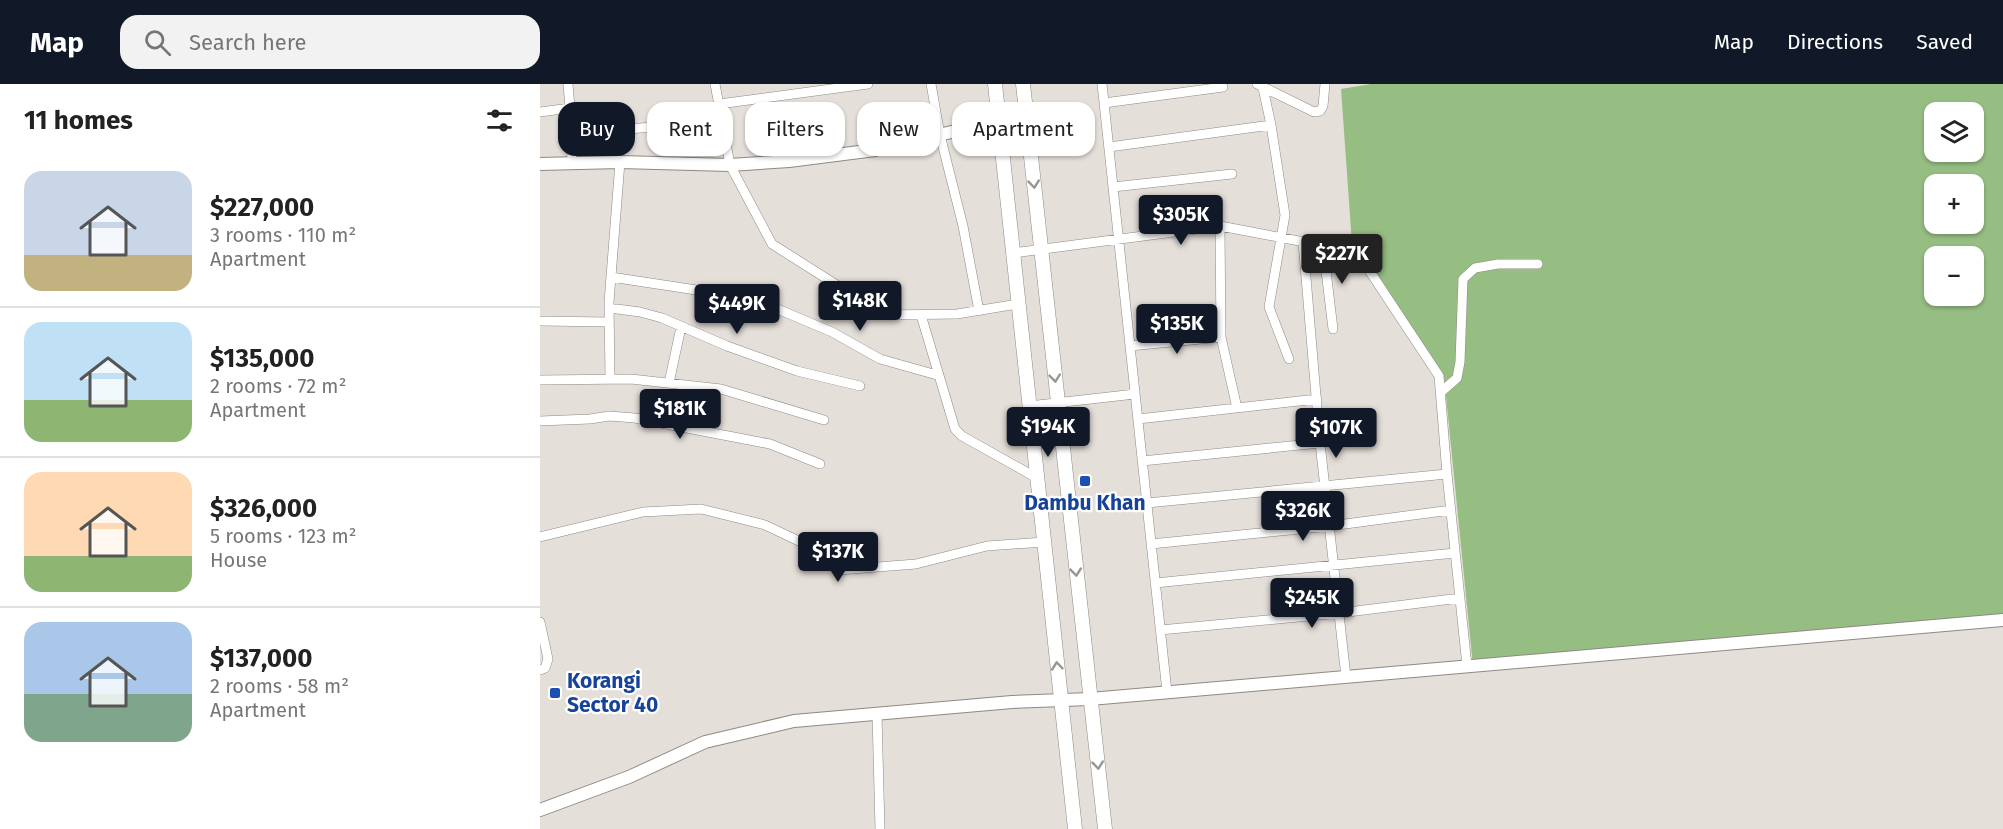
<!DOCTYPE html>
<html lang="en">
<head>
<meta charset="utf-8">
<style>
  body { margin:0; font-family:"Fira Sans",sans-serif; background:#f2f2f2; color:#222; height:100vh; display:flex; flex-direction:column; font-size:22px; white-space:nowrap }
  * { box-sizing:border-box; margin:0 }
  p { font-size:20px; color:#767676 }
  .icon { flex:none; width:33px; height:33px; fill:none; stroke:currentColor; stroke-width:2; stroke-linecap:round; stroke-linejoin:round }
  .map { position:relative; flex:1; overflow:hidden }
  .side { display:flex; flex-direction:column; background:#fff; width:540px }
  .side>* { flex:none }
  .guide { position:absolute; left:18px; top:18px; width:570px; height:54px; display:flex; gap:12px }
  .buttons { position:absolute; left:1384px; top:18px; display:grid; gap:12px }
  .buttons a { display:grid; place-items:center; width:60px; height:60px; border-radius:12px; background:#fff; box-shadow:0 2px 4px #0004; font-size:30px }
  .price { position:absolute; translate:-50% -51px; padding:0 14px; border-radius:6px; background:#111827; color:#fff; font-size:20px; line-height:39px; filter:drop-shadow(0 2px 3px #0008) }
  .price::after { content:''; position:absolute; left:50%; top:36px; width:18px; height:14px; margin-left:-9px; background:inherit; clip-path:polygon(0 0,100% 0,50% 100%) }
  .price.current { background:#222; color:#fff }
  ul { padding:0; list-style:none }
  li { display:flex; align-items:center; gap:18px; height:150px; padding:0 24px }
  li+li { border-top:2px solid #e0e0e0 }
  li span { display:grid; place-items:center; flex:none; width:168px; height:120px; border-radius:18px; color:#555 }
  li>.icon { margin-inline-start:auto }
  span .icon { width:72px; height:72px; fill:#fffc; stroke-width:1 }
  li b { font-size:26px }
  h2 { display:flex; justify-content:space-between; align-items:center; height:72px; padding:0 24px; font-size:26px }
  .tag { padding:0 21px; border-radius:18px; background:#fff; box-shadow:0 2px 4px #0004; font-size:21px; line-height:54px }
  .tag.current { background:#111827; color:#fff }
  header { display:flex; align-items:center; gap:36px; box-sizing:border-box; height:84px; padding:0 30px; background:#111827; color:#fff }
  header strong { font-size:28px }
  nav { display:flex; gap:33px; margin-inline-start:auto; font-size:21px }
  .search { width:420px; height:54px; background:#f2f2f2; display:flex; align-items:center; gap:15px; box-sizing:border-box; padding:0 21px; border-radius:18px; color:#767676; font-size:22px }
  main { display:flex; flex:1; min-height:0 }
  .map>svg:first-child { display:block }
  .green { fill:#96be83; fill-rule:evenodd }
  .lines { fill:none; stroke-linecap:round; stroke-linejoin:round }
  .minor-casing { stroke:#8e8983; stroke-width:10 }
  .tertiary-casing { stroke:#8e8983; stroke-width:14 }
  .secondary-casing { stroke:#8e8983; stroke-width:15 }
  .minor { stroke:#fff; stroke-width:9 }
  .tertiary { stroke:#fff; stroke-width:12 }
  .secondary { stroke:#fff; stroke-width:14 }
  .oneway { stroke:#969694 }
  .transit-dot { fill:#1a4fb4; stroke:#fff; stroke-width:2 }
  .labels { text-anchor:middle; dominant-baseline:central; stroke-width:4.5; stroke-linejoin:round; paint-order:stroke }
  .transit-label { font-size:21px; font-weight:bold; fill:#164399; stroke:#fff }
</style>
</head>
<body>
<header>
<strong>Map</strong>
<div class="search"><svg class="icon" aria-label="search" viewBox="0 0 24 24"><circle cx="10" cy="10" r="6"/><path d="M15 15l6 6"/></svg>Search here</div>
<nav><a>Map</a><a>Directions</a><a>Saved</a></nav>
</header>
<main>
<section class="side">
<h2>11 homes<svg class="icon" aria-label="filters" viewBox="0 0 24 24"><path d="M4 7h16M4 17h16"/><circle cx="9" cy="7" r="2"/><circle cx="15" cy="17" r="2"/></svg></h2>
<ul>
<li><span style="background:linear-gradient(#c9d6e8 70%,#c2b280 0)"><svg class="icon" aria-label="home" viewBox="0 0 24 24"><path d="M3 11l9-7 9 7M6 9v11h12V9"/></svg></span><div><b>$227,000</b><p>3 rooms · 110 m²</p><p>Apartment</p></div></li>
<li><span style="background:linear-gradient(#bfe0f5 65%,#8fb573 0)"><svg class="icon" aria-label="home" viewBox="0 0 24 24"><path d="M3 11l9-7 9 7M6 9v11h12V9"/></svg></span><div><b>$135,000</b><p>2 rooms · 72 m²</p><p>Apartment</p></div></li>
<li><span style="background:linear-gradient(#ffd9b3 70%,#8fb573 0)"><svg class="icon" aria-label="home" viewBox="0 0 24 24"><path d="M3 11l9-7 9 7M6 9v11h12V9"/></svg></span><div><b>$326,000</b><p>5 rooms · 123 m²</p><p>House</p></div></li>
<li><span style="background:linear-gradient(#a9c7e8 60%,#7fa58c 0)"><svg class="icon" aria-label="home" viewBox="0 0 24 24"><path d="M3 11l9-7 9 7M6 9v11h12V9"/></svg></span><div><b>$137,000</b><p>2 rooms · 58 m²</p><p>Apartment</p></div></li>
</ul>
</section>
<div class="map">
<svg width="1463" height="745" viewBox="0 0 1463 745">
  <rect width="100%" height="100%" fill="#e5dfd9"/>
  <path class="green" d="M 831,0 L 1463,0 L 1463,535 L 933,582 L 904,292 L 812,160 L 801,5 ZM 1395,28 L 1434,28 L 1434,68 L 1395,68 ZM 1395,100 L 1434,100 L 1434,140 L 1395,140 ZM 1395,172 L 1434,172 L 1434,212 L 1395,212 Z"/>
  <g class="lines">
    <defs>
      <path id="minor" d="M 28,0 L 31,36 L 32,80
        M 175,0 L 190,81 L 232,160 L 344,231 L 417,230 L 478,220
        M 391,0 L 400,51 L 423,142 L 439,227
        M 562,0 L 627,608
        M 717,0 L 774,28 L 780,27 L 783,22 L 785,0
        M 723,4 L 731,41 L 745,131 L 729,223 L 749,275
        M 564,19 L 683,3
        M 179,20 L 328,0
        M 0,28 L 30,24
        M 31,50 L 181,37
        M 569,63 L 731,41
        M 573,103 L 692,90
        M 680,142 L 681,253 L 697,324
        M 763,158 L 780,359 L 806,593
        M 783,162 L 793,245
        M 473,169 L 680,142 L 817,168 L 899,292 L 907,390 L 927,582
        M 71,193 L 176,209 L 208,223
        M 69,224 L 100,228 L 122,234 L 187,262 L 257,287 L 320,302
        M 235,224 L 292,248 L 340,275 L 397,291
        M 381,231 L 415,345 L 422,352 L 497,394
        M 0,237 L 69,238
        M 590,262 L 681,253
        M 70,295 L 69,218 L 80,78
        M 0,296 L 91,295 L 181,305 L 284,336
        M 129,299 L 141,243
        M 901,308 L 917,294 L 920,278 L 923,195 L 935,184 L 958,180 L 998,180
        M 489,322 L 595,310
        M 598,335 L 777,315
        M 0,337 L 50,335 L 69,332 L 95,334 L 230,360 L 280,380
        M 602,377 L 780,359
        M 607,419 L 907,390
        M 0,453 L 103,428 L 161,425 L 225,441 L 263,459 L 299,486 L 376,480 L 447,462 L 504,458
        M 611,460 L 790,442 L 911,426
        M 615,499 L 915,469
        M 0,538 L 8,575 L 5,584 L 0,586
        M 620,546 L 800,529 L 920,514
        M 337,630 L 340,745"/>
      <path id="tertiary" d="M 0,80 L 80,78 L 190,81 L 249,77 L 335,66 L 420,46 L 459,40
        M 0,726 L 89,693 L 165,658 L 254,637 L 472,618 L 550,615 L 1463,536"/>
      <path id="secondary" d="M 455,0 L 535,745
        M 483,0 L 565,745"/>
    </defs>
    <use href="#minor" class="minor-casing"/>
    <use href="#tertiary" class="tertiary-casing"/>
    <use href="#secondary" class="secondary-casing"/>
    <use href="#minor" class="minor"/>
    <use href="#tertiary" class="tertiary"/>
    <use href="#secondary" class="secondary"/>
  </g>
  <defs><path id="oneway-chevron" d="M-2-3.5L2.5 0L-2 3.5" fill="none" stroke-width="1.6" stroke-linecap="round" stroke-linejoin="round" transform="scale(1.5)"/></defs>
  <g class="oneway">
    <use href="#oneway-chevron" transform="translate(494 100) rotate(84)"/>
    <use href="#oneway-chevron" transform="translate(515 294) rotate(84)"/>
    <use href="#oneway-chevron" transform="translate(536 488) rotate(84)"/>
    <use href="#oneway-chevron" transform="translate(517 582) rotate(-96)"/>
    <use href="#oneway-chevron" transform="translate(558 681) rotate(84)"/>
  </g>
  <g class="transit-dot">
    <rect x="539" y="391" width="12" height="12" rx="3"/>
    <rect x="9" y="603" width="12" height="12" rx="3"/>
  </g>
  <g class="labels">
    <g class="transit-label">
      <text x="545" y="419">Dambu Khan</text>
      <text x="27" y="597" text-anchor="start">Korangi<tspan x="27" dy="24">Sector 40</tspan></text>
    </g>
  </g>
</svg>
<div class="buttons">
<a><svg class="icon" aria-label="layers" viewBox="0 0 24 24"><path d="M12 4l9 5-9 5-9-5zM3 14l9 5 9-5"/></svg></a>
<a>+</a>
<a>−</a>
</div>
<b class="price" style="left:641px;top:162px">$305K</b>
<b class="price current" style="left:802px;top:201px">$227K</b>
<b class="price" style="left:320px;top:248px">$148K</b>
<b class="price" style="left:197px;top:251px">$449K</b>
<b class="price" style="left:637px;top:271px">$135K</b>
<b class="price" style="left:140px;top:356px">$181K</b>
<b class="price" style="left:508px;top:374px">$194K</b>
<b class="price" style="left:796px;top:375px">$107K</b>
<b class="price" style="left:763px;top:458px">$326K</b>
<b class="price" style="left:298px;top:499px">$137K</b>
<b class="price" style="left:772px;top:545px">$245K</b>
<div class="guide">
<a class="tag current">Buy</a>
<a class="tag">Rent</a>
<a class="tag">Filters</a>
<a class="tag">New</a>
<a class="tag">Apartment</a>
</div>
</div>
</main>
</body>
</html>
